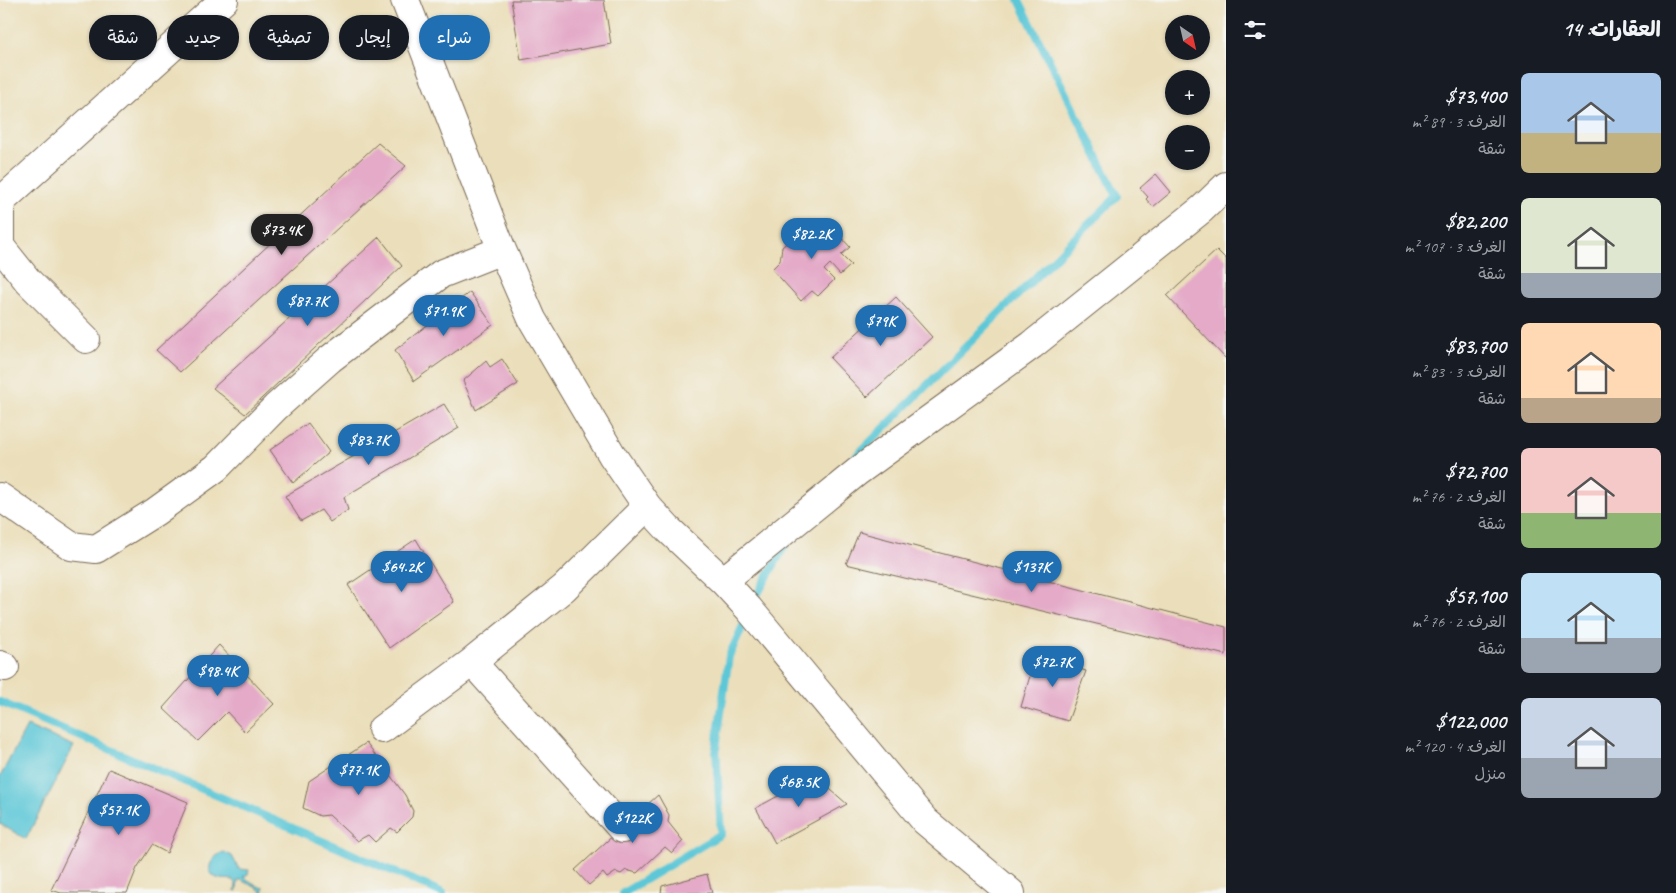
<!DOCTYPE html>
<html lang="ar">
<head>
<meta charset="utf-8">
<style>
  body { margin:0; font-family:Caveat,"Playpen Sans Arabic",sans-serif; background:#242831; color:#f1f3f6; direction:rtl; height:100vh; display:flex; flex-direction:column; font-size:19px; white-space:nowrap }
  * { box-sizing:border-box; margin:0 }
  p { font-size:16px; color:#9ea1a6 }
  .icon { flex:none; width:28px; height:28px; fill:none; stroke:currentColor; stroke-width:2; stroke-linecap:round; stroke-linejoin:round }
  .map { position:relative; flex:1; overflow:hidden; direction:ltr }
  .drawer { display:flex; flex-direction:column; background:#171b24; width:450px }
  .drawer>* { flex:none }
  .top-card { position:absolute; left:15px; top:15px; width:475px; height:45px; direction:rtl; display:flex; gap:10px }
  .needle { width:32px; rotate:146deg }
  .controls { position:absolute; left:1165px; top:15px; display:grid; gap:10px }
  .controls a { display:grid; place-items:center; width:45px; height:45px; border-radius:50%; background:#171b24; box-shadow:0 1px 4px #0004; font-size:25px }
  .price { position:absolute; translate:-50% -42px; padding:0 11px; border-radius:18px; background:#1f6fb2; color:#fff; font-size:16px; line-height:32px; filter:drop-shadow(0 1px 2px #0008) }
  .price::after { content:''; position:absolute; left:50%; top:30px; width:15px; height:11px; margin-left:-8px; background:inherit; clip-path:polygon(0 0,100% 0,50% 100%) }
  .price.current { background:#222; color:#fff }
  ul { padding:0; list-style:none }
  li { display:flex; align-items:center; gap:15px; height:125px; padding:0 15px }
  li span { display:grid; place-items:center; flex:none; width:140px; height:100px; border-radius:8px; color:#555 }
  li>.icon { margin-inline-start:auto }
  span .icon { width:60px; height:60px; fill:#fffc; stroke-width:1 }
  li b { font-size:21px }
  h2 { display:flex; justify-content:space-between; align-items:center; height:60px; padding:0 15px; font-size:21px }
  .tag { padding:0 18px; border-radius:22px; background:#171b24; box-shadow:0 1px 4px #0004; font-size:18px; line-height:45px }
  .tag.current { background:#1f6fb2; color:#fff }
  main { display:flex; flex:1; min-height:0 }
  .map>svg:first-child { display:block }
  .water { fill:#5cc7d7; stroke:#4c787a }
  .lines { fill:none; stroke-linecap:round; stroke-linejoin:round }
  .stream { stroke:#5cc7d7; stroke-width:8 }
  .building { fill:#e4aac8 }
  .minor-casing { stroke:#796955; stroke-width:30 }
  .minor { stroke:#fff; stroke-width:28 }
</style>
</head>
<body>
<main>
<section class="drawer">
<h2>العقارات: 14<svg class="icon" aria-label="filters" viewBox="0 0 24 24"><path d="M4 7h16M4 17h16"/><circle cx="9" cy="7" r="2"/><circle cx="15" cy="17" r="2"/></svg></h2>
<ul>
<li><span style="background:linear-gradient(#a9c7e8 60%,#c2b280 0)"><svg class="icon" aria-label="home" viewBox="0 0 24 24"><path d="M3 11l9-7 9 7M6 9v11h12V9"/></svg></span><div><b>$73,400</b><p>الغرف: 3 · 89 m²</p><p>شقة</p></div></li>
<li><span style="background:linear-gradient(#dfe7d0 75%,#9aa5b1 0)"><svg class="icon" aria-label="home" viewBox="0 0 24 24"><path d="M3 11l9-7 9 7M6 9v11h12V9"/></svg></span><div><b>$82,200</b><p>الغرف: 3 · 107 m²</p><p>شقة</p></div></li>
<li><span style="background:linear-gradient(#ffd9b3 75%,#b9a48a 0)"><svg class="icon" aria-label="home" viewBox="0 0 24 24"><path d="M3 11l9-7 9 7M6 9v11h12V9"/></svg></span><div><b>$83,700</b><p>الغرف: 3 · 83 m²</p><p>شقة</p></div></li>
<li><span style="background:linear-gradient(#f6c9c9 65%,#8fb573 0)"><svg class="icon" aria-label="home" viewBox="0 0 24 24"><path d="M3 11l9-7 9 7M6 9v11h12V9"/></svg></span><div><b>$72,700</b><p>الغرف: 2 · 76 m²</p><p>شقة</p></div></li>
<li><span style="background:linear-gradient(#bfe0f5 65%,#9aa5b1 0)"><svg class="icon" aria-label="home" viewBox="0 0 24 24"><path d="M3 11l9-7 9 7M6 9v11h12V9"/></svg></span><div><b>$57,100</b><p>الغرف: 2 · 76 m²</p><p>شقة</p></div></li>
<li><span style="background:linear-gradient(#c9d6e8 60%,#9aa5b1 0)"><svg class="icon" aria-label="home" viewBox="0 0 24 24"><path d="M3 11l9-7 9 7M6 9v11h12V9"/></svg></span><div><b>$122,000</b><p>الغرف: 4 · 120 m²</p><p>منزل</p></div></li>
</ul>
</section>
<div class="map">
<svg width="1226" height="893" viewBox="0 0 1226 893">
  <rect width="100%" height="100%" fill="#f6f6f2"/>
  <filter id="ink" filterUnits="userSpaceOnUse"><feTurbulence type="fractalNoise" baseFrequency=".02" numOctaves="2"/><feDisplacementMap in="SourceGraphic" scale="10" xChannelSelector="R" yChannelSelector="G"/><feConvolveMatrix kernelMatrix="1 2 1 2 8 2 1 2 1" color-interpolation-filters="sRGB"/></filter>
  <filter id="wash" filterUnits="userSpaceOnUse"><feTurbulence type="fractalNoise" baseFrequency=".0096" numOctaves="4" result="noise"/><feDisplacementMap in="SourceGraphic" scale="20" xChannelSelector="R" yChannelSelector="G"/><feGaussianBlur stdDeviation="1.12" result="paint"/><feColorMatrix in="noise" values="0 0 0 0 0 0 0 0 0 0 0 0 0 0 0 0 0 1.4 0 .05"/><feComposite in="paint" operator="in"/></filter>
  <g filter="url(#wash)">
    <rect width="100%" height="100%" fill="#ebdfbb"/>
    <path class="water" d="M 27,726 L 74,746 L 26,839 L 0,824 L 0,777 Z
      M 224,852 L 232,856 L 239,869 L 249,870 L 248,874 L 243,877 L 260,887 L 264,888 L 262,893 L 259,889 L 241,880 L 238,880 L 237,891 L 235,891 L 236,885 L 233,880 C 227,879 222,880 217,878 C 202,871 213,855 224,852 Z"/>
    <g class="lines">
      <path class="stream" d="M 851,461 L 1117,196 L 1019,0
        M 752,604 L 787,542
        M 0,702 L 443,893
        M 623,893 L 721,834 L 716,748 L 729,656 L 748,615"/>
    </g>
    <g id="blocks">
      <path class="building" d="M 511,0 L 604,0 L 611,44 L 521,60 Z
        M 378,143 L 406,166 L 180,372 L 156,350 Z
        M 1156,174 L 1171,192 L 1153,207 L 1146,199 L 1148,197 L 1140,188 Z
        M 829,224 L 850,247 L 841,255 L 851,265 L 840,275 L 830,264 L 824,270 L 834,280 L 818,296 L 812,291 L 801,301 L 772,269 L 780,261 L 782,247 L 805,227 Z
        M 379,237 L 402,266 L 245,414 L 213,388 Z
        M 1217,250 L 1226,259 L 1226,359 L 1167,296 Z
        M 470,292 L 493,325 L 414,381 L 395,350 Z
        M 896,297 L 932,337 L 867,397 L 830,358 Z
        M 502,359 L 518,384 L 476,410 L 463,381 L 486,361 L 490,367 Z
        M 444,404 L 459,428 L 344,497 L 348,510 L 330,522 L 321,510 L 301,521 L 285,496 Z
        M 308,423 L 329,452 L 293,483 L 270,450 Z
        M 859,532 L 1226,627 L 1226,655 L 846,564 Z
        M 416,539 L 454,602 L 389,648 L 348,585 Z
        M 219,645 L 274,704 L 245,732 L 227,712 L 198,741 L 163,708 Z
        M 1036,655 L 1086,671 L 1068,721 L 1021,707 Z
        M 366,743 L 405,795 L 413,811 L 412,817 L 397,832 L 391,828 L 375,842 L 368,835 L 357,841 L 329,815 L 320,816 L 303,808 L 309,781 Z
        M 109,769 L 188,802 L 167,853 L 152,845 L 137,868 L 127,893 L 61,893 L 51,890 Z
        M 815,776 L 847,804 L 775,843 L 756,808 Z
        M 658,795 L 669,815 L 668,822 L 683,841 L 672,853 L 665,847 L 637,873 L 626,870 L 621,874 L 616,872 L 607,878 L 603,873 L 589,885 L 575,870 Z
        M 707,874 L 712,893 L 661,893 L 662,886 Z"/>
    </g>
  </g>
  <g filter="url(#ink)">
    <use href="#blocks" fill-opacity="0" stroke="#796955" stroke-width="1"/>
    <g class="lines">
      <defs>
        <path id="minor" d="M 405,0 L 502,250 L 532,319 L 612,455 L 647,506 L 668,529 L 723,581 L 749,609 L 925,821 L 1011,893
          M 86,339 L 28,281 L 0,246 L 0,202 L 224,0
          M 0,497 L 71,546 L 96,549 L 155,512 L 216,468 L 276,407 L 330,359 L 441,274 L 502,250
          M 723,581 L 857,472 L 1032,345 L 1202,209 L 1226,186
          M 472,662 L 622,829
          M 0,665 L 5,667
          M 382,729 L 472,662 L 564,588 L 647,506"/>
      </defs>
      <use href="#minor" class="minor-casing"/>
      <use href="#minor" class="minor"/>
    </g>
  </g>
</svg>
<div class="controls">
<a><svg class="needle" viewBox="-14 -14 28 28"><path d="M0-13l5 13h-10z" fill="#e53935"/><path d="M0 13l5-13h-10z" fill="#9ea1a6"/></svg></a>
<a>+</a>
<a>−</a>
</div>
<b class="price current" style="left:282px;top:256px">$73.4K</b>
<b class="price" style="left:812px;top:260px">$82.2K</b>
<b class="price" style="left:308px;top:327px">$87.7K</b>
<b class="price" style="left:444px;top:337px">$71.9K</b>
<b class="price" style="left:881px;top:347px">$79K</b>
<b class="price" style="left:369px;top:466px">$83.7K</b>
<b class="price" style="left:402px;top:593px">$64.2K</b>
<b class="price" style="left:1032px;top:593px">$137K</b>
<b class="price" style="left:1053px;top:688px">$72.7K</b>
<b class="price" style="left:218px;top:697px">$98.4K</b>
<b class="price" style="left:359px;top:796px">$77.1K</b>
<b class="price" style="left:799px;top:808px">$68.5K</b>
<b class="price" style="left:119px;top:836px">$57.1K</b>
<b class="price" style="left:633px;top:844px">$122K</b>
<div class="top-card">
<a class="tag current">شراء</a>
<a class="tag">إيجار</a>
<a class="tag">تصفية</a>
<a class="tag">جديد</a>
<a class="tag">شقة</a>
</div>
</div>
</main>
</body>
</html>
